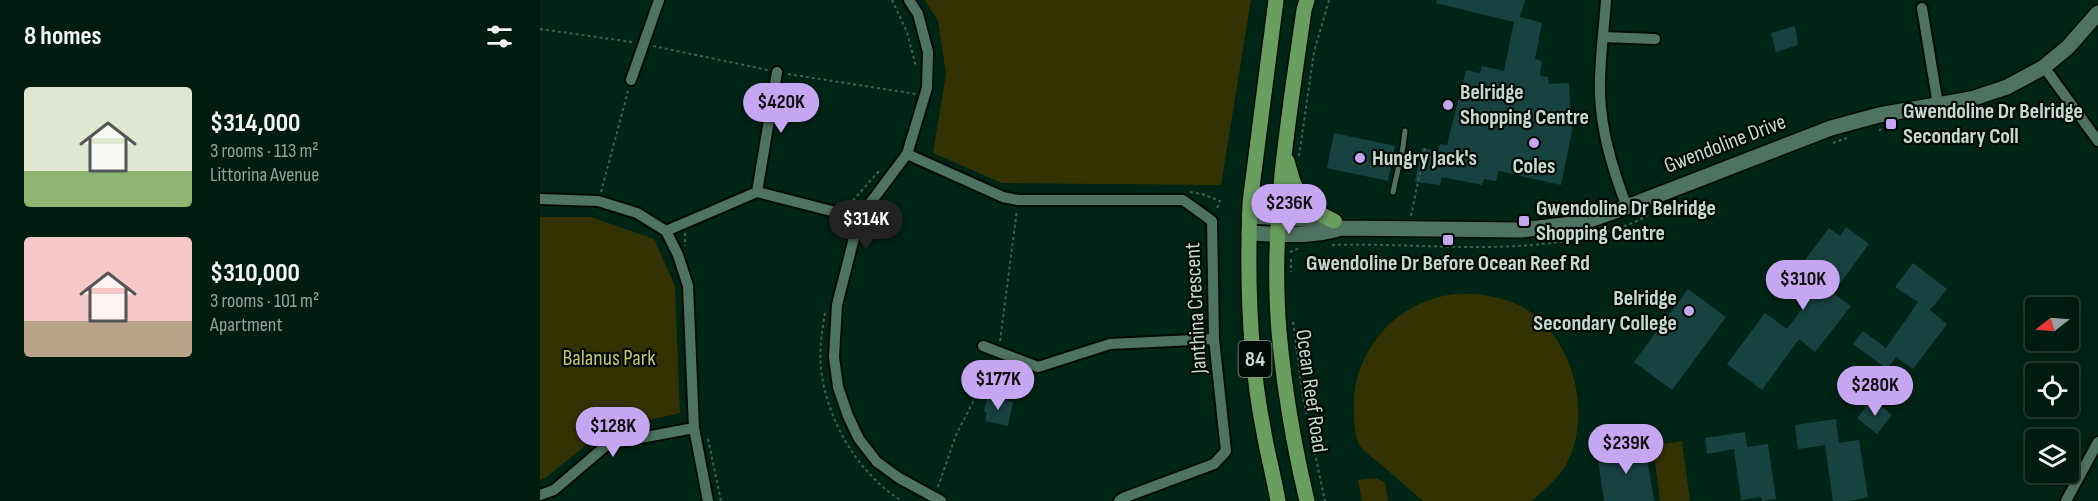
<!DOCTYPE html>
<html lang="en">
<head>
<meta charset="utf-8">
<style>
  body { margin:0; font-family:"Sofia Sans Condensed",sans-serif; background:#0e281e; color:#f1f3f6; height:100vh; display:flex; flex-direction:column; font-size:22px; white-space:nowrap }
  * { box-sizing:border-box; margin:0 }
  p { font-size:20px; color:#95a19f }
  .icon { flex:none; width:33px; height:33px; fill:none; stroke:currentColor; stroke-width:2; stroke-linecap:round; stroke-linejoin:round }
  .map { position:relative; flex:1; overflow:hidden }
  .drawer { display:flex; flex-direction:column; background:#001b10; width:540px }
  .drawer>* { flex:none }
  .needle { width:39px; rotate:253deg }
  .tools { position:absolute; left:1485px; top:297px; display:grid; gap:12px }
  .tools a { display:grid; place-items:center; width:54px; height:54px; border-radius:6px; background:#001b10; box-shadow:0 3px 15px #0003,0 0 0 2px #223930; font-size:30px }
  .price { position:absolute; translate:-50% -51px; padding:0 14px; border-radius:21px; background:#c6a6f0; color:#111; font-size:20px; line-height:39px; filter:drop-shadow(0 2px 3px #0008) }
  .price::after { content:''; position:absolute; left:50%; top:36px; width:18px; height:14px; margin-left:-9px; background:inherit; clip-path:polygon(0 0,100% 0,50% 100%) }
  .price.active { background:#222; color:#fff }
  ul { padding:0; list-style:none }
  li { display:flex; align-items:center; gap:18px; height:150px; padding:0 24px }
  li span { display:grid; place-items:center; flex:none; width:168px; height:120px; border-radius:6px; color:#555 }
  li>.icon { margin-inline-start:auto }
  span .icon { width:72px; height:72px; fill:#fffc; stroke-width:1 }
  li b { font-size:26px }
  h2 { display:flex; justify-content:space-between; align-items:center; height:72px; padding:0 24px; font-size:26px }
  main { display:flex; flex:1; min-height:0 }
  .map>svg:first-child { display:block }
  .green { fill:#333202 }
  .building { fill:#184240 }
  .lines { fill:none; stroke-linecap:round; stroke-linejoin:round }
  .lane-casing { stroke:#000c04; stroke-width:8 }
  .street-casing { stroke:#000c04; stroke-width:14 }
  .secondary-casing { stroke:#000c04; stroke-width:18 }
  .primary-casing { stroke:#000c04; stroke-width:18 }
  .path { stroke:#405f53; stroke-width:2; stroke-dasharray:3 3; stroke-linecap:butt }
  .lane { stroke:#4f7362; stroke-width:5 }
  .street { stroke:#4f7362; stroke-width:10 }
  .secondary { stroke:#4f7362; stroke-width:15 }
  .primary { stroke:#699e5e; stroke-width:15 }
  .poi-dot { fill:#c6a6f0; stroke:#010a05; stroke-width:2 }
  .labels { text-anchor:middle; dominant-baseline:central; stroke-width:4.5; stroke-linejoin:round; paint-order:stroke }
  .shield { fill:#010a05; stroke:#8a9b92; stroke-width:1.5 }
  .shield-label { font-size:21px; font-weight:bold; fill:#c5d9cf }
  .poi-label { font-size:22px; font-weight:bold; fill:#c5d9cf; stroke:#010a05; text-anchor:start }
  .street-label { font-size:22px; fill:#c5d9cf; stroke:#010a05 }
  .park-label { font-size:22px; fill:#c5c570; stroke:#010a05 }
</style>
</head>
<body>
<main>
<section class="drawer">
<h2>8 homes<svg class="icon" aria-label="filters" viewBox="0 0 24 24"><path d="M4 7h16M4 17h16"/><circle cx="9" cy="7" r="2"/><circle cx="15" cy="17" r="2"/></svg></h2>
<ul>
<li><span style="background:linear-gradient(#dfe7d0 70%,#8fb573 0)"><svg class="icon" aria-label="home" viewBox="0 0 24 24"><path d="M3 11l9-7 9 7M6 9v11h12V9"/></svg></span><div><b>$314,000</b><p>3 rooms · 113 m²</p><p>Littorina Avenue</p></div></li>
<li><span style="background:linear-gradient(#f6c9c9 70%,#b9a48a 0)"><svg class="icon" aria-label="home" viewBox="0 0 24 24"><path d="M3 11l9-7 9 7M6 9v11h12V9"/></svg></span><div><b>$310,000</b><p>3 rooms · 101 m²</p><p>Apartment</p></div></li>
</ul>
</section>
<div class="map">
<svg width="1558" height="501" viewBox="0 0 1558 501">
  <rect width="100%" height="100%" fill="#002416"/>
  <path class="green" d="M 385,0 L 711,0 L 681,185 L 462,183 L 393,153 L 406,74 L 398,21 Z
    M 0,217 L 51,217 L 114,239 L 135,286 L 140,413 L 65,430 L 8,476 L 0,480 Z
    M 937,294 C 957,297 976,301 993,314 C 1036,346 1053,421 1024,468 C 1016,481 1003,491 992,501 L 883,501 C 868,488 853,475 838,462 C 833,458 825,452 821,447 C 813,434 814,417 814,402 C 816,349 856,303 909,295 C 918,293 928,294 937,294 Z
    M 1142,441 L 1150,501 L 1120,501 L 1113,446 Z
    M 835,478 L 845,482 L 848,501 L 822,501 L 818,480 Z"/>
  <path class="building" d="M 897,0 L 985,0 L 980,17 L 1002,23 L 995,59 L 1002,61 L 1000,76 L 1008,77 L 1009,84 L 1029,83 L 1032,131 L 1021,185 L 959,171 L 956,181 L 944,179 L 942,185 L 902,177 L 900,185 L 875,182 L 882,148 L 898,151 L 900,144 L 907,145 L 926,70 L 940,73 L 942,66 L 964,71 L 974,22 L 896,3 Z
    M 1255,26 L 1258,45 L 1236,52 L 1231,33 Z
    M 794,133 L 855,146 L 848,181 L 787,168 Z
    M 1306,227 L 1329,244 L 1293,293 L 1311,306 L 1275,352 L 1259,339 L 1222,390 L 1187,364 L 1225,313 L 1247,329 L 1280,284 L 1259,268 L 1289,228 L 1300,236 Z
    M 1373,263 L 1407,289 L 1390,310 L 1407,324 L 1373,369 L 1356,357 L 1347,369 L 1313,344 L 1323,331 L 1346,348 L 1378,302 L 1355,287 Z
    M 1148,289 L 1186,317 L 1132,390 L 1094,362 Z
    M 447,396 L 473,402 L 468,426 L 445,421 L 447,412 L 444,412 Z
    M 1333,399 L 1352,415 L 1337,434 L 1317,418 Z
    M 1296,419 L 1299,443 L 1319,440 L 1328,497 L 1309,501 L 1293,501 L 1285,445 L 1258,449 L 1255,425 Z
    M 1205,432 L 1207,447 L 1228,444 L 1236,499 L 1222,501 L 1221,497 L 1201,500 L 1194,449 L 1167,454 L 1165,438 Z
    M 1105,446 L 1114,501 L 1064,501 L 1057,453 Z"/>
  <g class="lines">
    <defs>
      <path id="lane" d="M 853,192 L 863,147 L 865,131"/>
      <path id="street" d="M 369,0 L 378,14 L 388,52 L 387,88 L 367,154 L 319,218 L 297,305 L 294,357 L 298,387 L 308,416 L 319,439 L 337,462 L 359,478 L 401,501
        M 1066,0 C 1064,31 1059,63 1060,94 C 1061,133 1073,171 1087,207
        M 1382,8 L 1398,105
        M 1063,37 L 1115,39
        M 1504,67 L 1558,141
        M 91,80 L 119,0
        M 367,154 L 463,197 L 478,200 L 643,200 L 672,221 L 674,339 L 686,451 L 674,464 L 583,498 L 579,501
        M 217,192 L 237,72
        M 0,199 L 58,201 L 97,213 L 126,231 L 138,255 L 148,286 L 154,428 L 168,501
        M 126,231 L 217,192 L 319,218
        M 443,346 L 498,367 L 570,344 L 674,339
        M 0,495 L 14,490 L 68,444 L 154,428
        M 1526,501 L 1558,442"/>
      <path id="secondary" d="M 709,216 L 794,221 L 796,224
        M 709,233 C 739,234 772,238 801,228 L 981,230 L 1041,223 L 1087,207 L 1291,128 L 1339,115 L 1431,99 L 1467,87 L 1504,67 L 1528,47 L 1558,13"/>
      <path id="primary" d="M 736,0 L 710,203 C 707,279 709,358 724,433 C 728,456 734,478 738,501
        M 747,161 C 757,197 759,204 794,221
        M 767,501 C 754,446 744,388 739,331 C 730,223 749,116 764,10 L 767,0"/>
    </defs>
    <use href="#lane" class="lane-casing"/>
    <use href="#street" class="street-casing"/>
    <use href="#secondary" class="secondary-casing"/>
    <use href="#primary" class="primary-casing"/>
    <path class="path" d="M 352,0 L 367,32 L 376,67
      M 0,29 L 92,42
      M 113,46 L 228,70
      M 248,74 L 376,94
      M 1339,130 L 1354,127
      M 1293,143 L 1307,138
      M 759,156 L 774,52 L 789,0
      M 61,192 L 88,91
      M 650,192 L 662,194 L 680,201 L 676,211
      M 309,205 L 339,171
      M 871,216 L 885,148
      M 145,233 L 145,246
      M 792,245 C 887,242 987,259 1079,228 C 1095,223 1110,214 1125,207
      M 750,252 L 760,248
      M 751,259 L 751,272
      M 285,313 C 282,331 279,349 281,368 C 286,419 318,474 362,501
      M 753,322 L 763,397 L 785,501
      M 460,341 L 477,210
      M 168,439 L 181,501
      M 398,487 L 416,435 L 454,361"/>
    <use href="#lane" class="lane"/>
    <use href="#street" class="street"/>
    <use href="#secondary" class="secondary"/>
    <use href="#primary" class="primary"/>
  </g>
  <g class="poi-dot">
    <circle cx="908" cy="105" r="6"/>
    <rect x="1345" y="118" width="12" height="12" rx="3"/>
    <circle cx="994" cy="143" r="6"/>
    <circle cx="820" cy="158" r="6"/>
    <rect x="978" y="215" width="12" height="12" rx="3"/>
    <rect x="902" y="234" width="12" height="12" rx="3"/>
    <circle cx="1149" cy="311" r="6"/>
  </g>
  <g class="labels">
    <rect class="shield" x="698.5" y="341" width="33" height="36" rx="4.5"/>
    <g class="shield-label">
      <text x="715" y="359">84</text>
    </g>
    <g class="poi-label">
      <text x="920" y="92">Belridge<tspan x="920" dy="25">Shopping Centre</tspan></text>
      <text x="1363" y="111">Gwendoline Dr Belridge<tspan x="1363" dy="25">Secondary Coll</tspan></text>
      <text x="832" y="158">Hungry Jack's</text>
      <text x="994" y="166" text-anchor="middle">Coles</text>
      <text x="996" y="208">Gwendoline Dr Belridge<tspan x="996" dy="25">Shopping Centre</tspan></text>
      <text x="908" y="263" text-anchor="middle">Gwendoline Dr Before Ocean Reef Rd</text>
      <text x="1137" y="298" text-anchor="end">Belridge<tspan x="1137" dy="25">Secondary College</tspan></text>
    </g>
    <g class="street-label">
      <text transform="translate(1185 144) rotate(-21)">Gwendoline Drive</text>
      <text transform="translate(656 308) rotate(-93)">Janthina Crescent</text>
      <text transform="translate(771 391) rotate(82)">Ocean Reef Road</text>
    </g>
    <g class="park-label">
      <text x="69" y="358">Balanus Park</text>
    </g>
  </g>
</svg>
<div class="tools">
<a><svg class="needle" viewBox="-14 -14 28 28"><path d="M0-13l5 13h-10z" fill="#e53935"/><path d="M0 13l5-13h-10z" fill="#95a19f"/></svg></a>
<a><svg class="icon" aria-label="locate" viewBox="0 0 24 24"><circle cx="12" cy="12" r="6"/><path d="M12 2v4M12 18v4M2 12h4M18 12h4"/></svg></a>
<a><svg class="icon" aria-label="layers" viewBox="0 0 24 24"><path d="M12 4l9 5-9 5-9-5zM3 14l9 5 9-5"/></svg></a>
</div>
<b class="price" style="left:241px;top:134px">$420K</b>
<b class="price" style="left:749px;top:235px">$236K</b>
<b class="price active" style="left:326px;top:251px">$314K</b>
<b class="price" style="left:1263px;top:311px">$310K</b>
<b class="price" style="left:458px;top:411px">$177K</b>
<b class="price" style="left:1335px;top:417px">$280K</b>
<b class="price" style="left:73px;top:458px">$128K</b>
<b class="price" style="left:1086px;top:475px">$239K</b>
</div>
</main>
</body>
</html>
